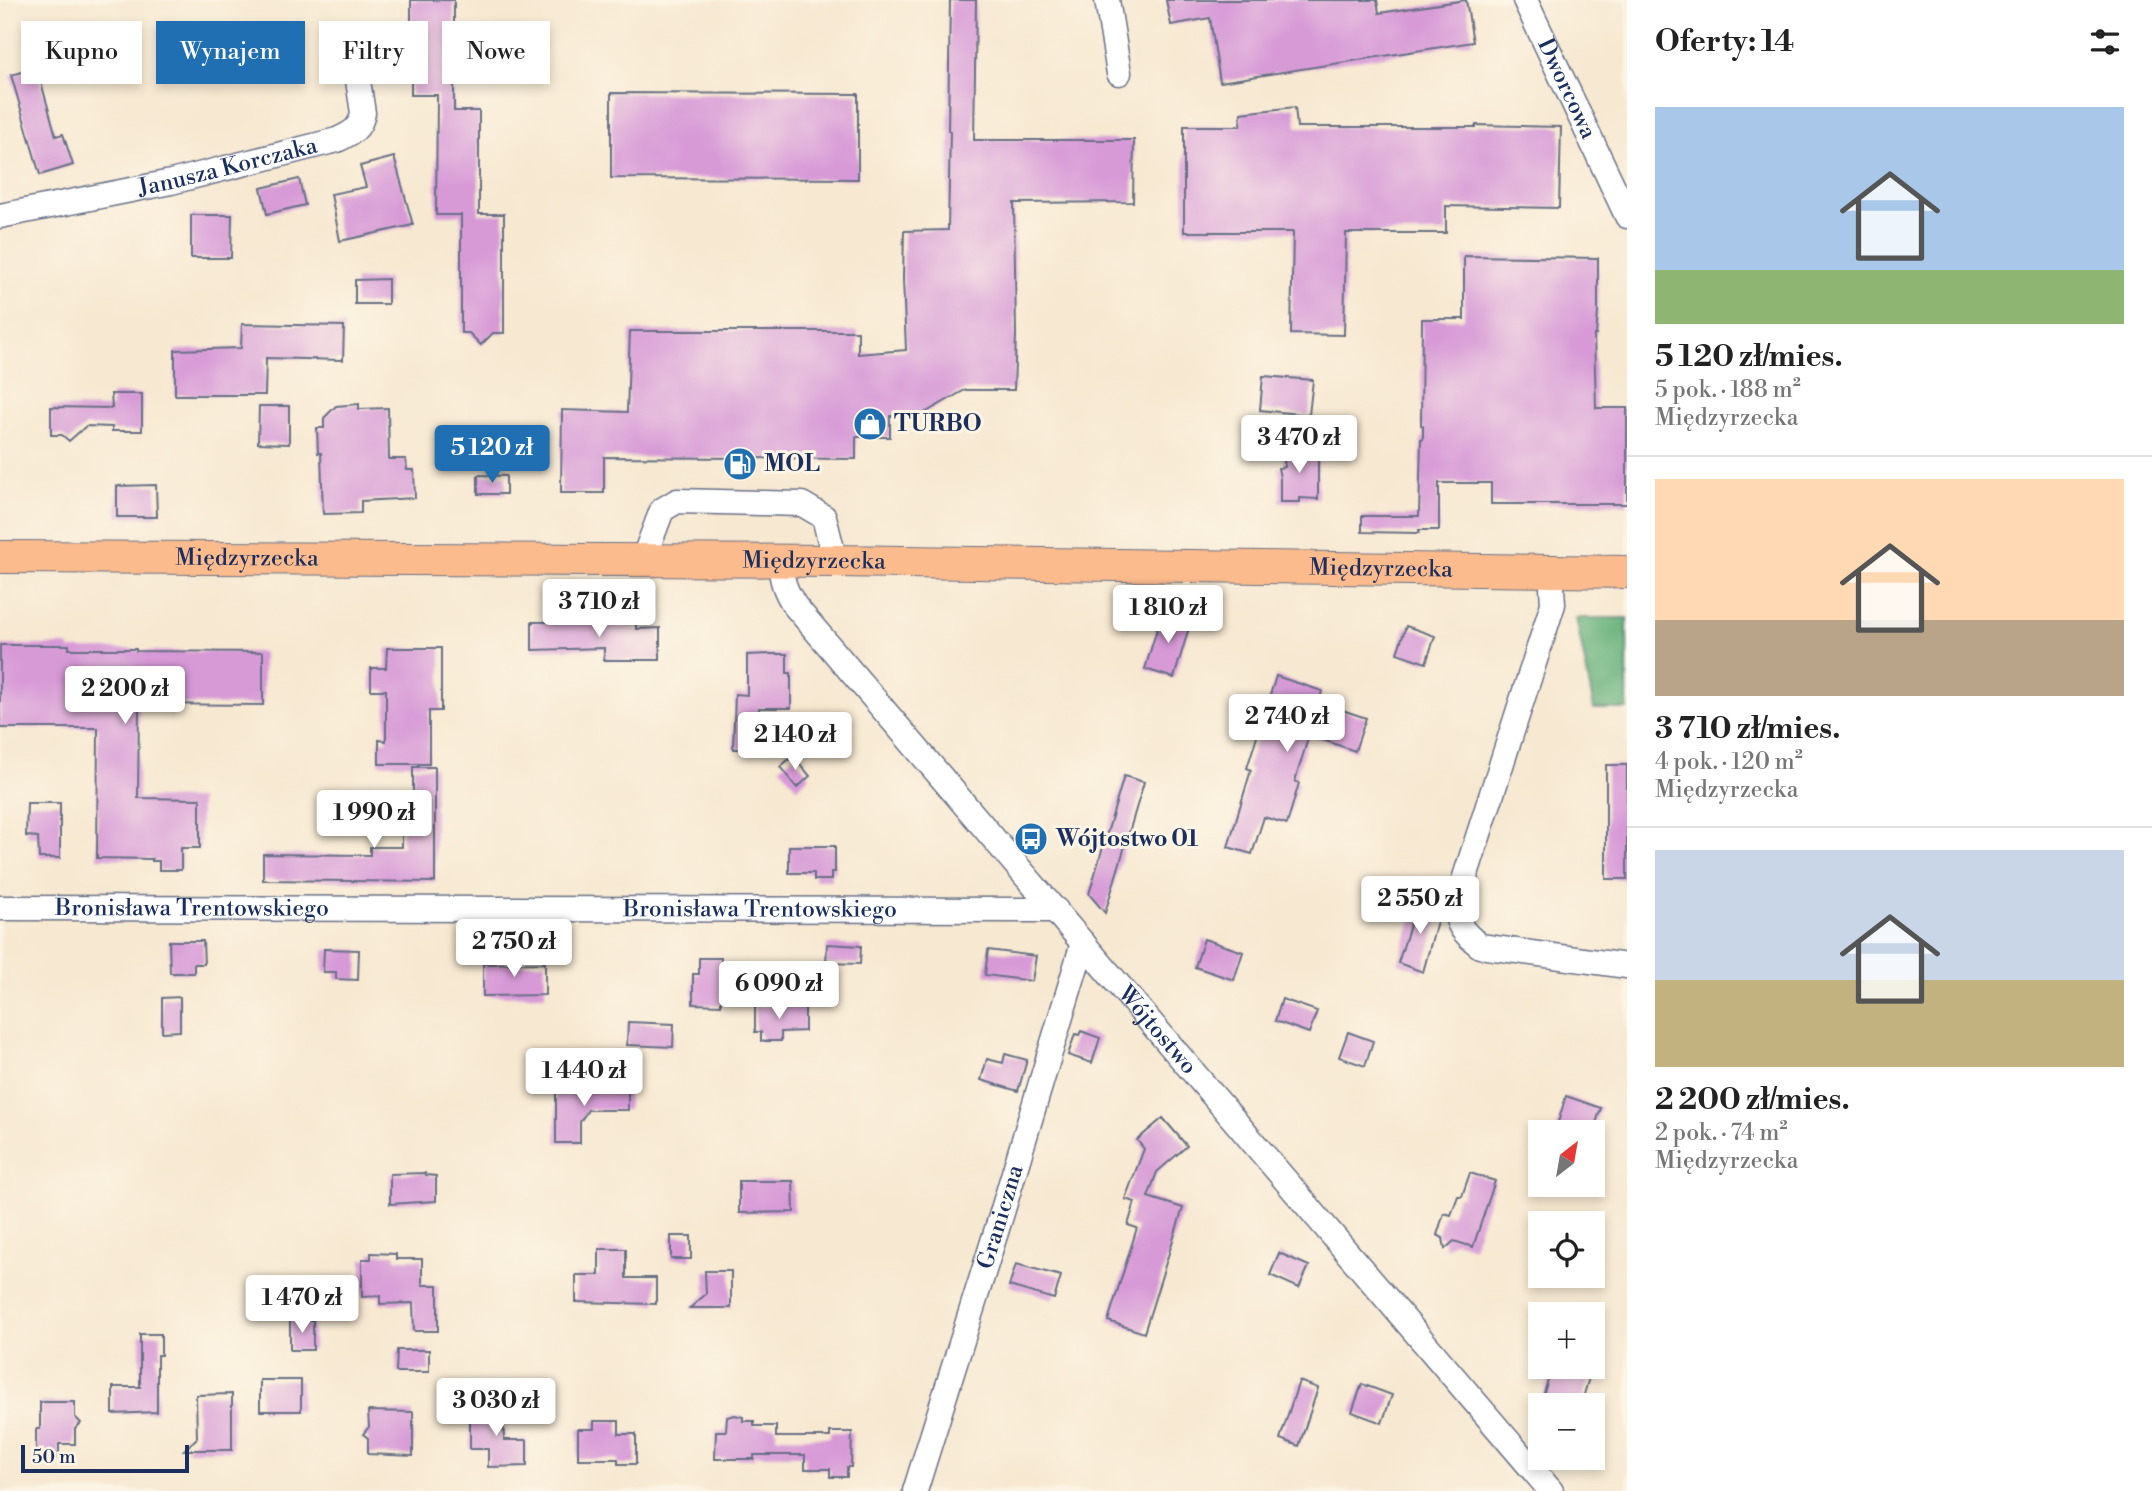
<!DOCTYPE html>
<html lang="pl">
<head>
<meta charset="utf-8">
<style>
  body { margin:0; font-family:"Libre Bodoni",serif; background:#f2f2f2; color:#222; height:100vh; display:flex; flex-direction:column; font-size:26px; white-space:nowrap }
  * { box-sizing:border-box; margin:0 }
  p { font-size:23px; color:#767676 }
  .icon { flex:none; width:38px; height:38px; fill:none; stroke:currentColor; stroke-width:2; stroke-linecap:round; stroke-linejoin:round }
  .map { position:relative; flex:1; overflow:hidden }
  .panel { display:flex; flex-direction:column; background:#fff; width:525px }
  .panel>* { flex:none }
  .banner { position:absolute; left:21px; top:21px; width:665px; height:63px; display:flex; gap:14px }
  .needle { width:46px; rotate:31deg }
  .fabs { position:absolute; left:1528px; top:1120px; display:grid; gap:14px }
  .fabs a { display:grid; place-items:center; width:77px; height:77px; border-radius:0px; background:#fff; box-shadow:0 4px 10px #0003; font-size:35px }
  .scale { position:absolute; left:21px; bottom:18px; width:168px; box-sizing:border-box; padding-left:7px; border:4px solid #1b2f5e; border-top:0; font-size:19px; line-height:24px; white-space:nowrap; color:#1b2f5e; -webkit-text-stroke:5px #fcf5e5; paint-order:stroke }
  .price { position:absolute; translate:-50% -60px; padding:0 16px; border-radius:7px; background:#fff; color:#222; font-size:23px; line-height:46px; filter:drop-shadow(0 2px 4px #0008) }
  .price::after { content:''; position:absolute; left:50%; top:42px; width:21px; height:16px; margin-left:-10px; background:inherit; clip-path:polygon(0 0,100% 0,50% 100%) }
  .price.on { background:#1f6fb2; color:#fff }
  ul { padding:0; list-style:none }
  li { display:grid; align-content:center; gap:14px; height:371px; padding:0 28px }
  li+li { border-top:2px solid #e0e0e0 }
  li span { display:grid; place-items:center; height:217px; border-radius:0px; color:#555 }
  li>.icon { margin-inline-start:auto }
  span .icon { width:126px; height:126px; fill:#fffc; stroke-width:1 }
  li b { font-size:30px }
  h2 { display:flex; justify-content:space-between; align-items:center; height:84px; padding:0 28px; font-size:30px }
  .tag { padding:0 24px; border-radius:0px; background:#fff; box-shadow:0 4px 10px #0003; font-size:24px; line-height:63px }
  .tag.on { background:#1f6fb2; color:#fff }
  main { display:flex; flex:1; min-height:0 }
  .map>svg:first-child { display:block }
  .forest { fill:#65b079; stroke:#40706c; stroke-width:2 }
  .building { fill:#d79ad7 }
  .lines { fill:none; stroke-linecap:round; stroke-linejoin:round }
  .minor-casing { stroke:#687086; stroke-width:27 }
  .major-casing { stroke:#687086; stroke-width:34 }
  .minor { stroke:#fff; stroke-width:24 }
  .major { stroke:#fbbb8d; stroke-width:32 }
  .labels { text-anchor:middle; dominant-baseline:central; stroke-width:6; stroke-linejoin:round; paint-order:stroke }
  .street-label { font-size:23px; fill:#1b2f5e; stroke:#fcf5e5 }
  .poi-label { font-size:23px; font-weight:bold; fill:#1b2f5e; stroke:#fcf5e5; text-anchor:start }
</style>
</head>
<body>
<main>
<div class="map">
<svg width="1627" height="1491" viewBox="0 0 1627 1491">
  <rect width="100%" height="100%" fill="#fcf5e5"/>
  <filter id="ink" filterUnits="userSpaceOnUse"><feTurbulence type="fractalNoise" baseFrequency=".0143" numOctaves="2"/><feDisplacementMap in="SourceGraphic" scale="14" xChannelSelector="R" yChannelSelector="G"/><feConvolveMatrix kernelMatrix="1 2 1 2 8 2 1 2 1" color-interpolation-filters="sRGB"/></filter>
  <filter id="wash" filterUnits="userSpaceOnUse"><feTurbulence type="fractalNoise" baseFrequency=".00686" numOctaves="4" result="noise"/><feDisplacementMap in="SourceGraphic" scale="28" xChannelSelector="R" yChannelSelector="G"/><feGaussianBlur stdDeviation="1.57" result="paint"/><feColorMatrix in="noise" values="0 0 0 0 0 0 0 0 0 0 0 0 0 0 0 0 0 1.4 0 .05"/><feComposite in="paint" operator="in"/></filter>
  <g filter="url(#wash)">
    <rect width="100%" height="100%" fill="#f7e8d1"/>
    <path class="forest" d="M 1576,618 L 1627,618 L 1627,709 L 1594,709 Z"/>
    <g id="blocks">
      <path class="building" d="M 411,0 L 454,0 L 454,111 L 479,111 L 479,214 L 504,214 L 504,333 L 493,333 L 481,345 L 469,333 L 461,333 L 461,215 L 436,215 L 437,95 L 411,95 Z
        M 950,0 L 976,0 L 974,140 L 1134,140 L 1133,202 L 1014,203 L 1016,335 L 1014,390 L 965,390 L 921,415 L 890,416 L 890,437 L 856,437 L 856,459 L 604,457 L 604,493 L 561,493 L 562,410 L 627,412 L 630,331 L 858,331 L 858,354 L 906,350 L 903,279 L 904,231 L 948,230 L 950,131 L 948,131 Z
        M 1166,0 L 1377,0 L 1379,13 L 1466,0 L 1473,42 L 1220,82 L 1210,18 L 1171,25 Z
        M 37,68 L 56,136 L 63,134 L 73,165 L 40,175 L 11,75 Z
        M 611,93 L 858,94 L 858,179 L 611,178 Z
        M 1295,107 L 1297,127 L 1476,127 L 1476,125 L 1561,127 L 1559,208 L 1446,206 L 1446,233 L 1346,233 L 1344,335 L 1291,334 L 1293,232 L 1184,232 L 1184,126 L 1240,126 L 1241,113 Z
        M 394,157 L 413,225 L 340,241 L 331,194 L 366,187 L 360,166 Z
        M 299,179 L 305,205 L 267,214 L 261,188 Z
        M 191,215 L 232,215 L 231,258 L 191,258 Z
        M 1464,256 L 1598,258 L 1598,312 L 1596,335 L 1594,335 L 1596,408 L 1627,408 L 1627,504 L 1491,504 L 1491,483 L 1439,483 L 1439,530 L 1419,530 L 1419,533 L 1362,532 L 1362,516 L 1419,516 L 1421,439 L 1423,439 L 1423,426 L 1421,425 L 1422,319 L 1464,319 Z
        M 388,279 L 388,304 L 355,304 L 355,280 Z
        M 242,324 L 344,326 L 343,360 L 266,358 L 265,395 L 175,395 L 175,350 L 241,348 Z
        M 1263,376 L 1313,380 L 1309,415 L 1260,410 Z
        M 111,394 L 142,394 L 142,431 L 112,431 L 112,427 L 86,426 L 69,441 L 62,435 L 51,435 L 51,407 L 112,408 Z
        M 359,404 L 359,409 L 388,408 L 389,459 L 406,459 L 407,470 L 414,470 L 415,498 L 361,501 L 361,513 L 323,514 L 321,453 L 318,453 L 317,428 L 324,428 L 324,418 L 336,406 Z
        M 259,406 L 289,406 L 289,444 L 258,443 Z
        M 1318,447 L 1318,499 L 1300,498 L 1300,502 L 1280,502 L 1280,477 L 1278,468 L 1285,467 L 1282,450 Z
        M 478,475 L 506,476 L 506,494 L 478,494 Z
        M 156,485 L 157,517 L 117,517 L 117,486 Z
        M 1162,612 L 1191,621 L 1174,678 L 1145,669 Z
        M 532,622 L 636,622 L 636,629 L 660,628 L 660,660 L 604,660 L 604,648 L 532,650 Z
        M 1406,626 L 1435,636 L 1426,663 L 1397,653 Z
        M 0,645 L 69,645 L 69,649 L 136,649 L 136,651 L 263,652 L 263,705 L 139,704 L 138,798 L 200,799 L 200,848 L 181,848 L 181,870 L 159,870 L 159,861 L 152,861 L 152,859 L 97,858 L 98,728 L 0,728 Z
        M 387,648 L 441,648 L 441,711 L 429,711 L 429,764 L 379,764 L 379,740 L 386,741 L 386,690 L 371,690 L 371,668 L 386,668 Z
        M 770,654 L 787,654 L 787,673 L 791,673 L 791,708 L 759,708 L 757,749 L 733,749 L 735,694 L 747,695 L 747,655 Z
        M 1276,676 L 1322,691 L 1319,702 L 1366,718 L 1355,751 L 1309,735 L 1295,781 L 1299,783 L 1287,824 L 1264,817 L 1252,854 L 1228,847 L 1251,770 L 1247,768 Z
        M 793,756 L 810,776 L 797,788 L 780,767 Z
        M 1606,765 L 1627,765 L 1627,879 L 1606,879 Z
        M 413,767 L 435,767 L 435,882 L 263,880 L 263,854 L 370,855 L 370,847 L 402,847 L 402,828 L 413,828 Z
        M 1124,776 L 1144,782 L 1105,913 L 1089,894 Z
        M 27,803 L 60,803 L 60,858 L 39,858 L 38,837 L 26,836 Z
        M 789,846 L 835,846 L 835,872 L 831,872 L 831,880 L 814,880 L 814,873 L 789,873 Z
        M 1418,900 L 1441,907 L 1423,972 L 1398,963 Z
        M 1204,939 L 1243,952 L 1234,980 L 1195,967 Z
        M 169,941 L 203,941 L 204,964 L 194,964 L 194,973 L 170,973 Z
        M 827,944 L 861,946 L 860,964 L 826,963 Z
        M 324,949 L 359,950 L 358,980 L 336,979 L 336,972 L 323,972 Z
        M 988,950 L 1036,956 L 1032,981 L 985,975 Z
        M 699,958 L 721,958 L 721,1005 L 693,1004 L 693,974 L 699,974 Z
        M 545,963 L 545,995 L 483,996 L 483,964 Z
        M 180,997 L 180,1031 L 162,1032 L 162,998 Z
        M 1282,999 L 1317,1011 L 1309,1033 L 1275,1021 Z
        M 755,1006 L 805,1007 L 805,1031 L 781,1032 L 781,1041 L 761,1041 L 761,1032 L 755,1032 Z
        M 628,1022 L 674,1024 L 673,1047 L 627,1045 Z
        M 1081,1031 L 1100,1038 L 1092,1063 L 1068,1055 L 1075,1034 L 1079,1035 Z
        M 1348,1032 L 1373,1041 L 1365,1066 L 1339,1057 Z
        M 1005,1054 L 1027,1060 L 1018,1091 L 981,1080 L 987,1059 L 1003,1063 Z
        M 556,1085 L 628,1089 L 628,1110 L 588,1110 L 580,1122 L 580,1143 L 556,1143 Z
        M 1566,1096 L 1601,1108 L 1593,1132 L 1555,1132 Z
        M 1163,1118 L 1187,1146 L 1157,1172 L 1148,1197 L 1183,1208 L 1144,1333 L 1108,1321 L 1137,1228 L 1128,1225 L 1135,1202 L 1125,1199 L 1144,1149 L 1137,1140 Z
        M 425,1173 L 426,1175 L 436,1176 L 436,1201 L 390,1204 L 390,1174 Z
        M 1470,1173 L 1495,1181 L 1473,1247 L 1454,1241 L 1445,1249 L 1443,1238 L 1437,1235 L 1444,1213 L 1451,1215 L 1458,1196 L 1462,1196 Z
        M 739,1181 L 793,1181 L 794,1212 L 739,1213 Z
        M 671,1236 L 691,1236 L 691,1259 L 671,1259 Z
        M 599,1249 L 626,1249 L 626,1278 L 656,1278 L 656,1304 L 576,1302 L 576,1275 L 599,1275 Z
        M 371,1253 L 396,1254 L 396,1259 L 422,1259 L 422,1285 L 438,1285 L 438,1331 L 414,1331 L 413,1303 L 380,1304 L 380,1296 L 362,1297 L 362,1259 L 371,1259 Z
        M 1279,1253 L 1309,1266 L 1299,1288 L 1270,1275 Z
        M 1016,1264 L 1061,1276 L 1054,1299 L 1009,1286 Z
        M 705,1271 L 731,1271 L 731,1308 L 690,1308 L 706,1294 Z
        M 290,1320 L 313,1320 L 313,1350 L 290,1350 Z
        M 140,1334 L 161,1334 L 161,1355 L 157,1355 L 157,1412 L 113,1414 L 113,1387 L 140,1387 Z
        M 397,1350 L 429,1350 L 429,1372 L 396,1372 Z
        M 1552,1367 L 1592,1367 L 1581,1405 L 1543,1396 Z
        M 260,1380 L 301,1380 L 301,1411 L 260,1411 Z
        M 1299,1381 L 1318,1388 L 1299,1446 L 1280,1439 Z
        M 1362,1384 L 1392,1395 L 1382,1423 L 1352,1412 Z
        M 232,1394 L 232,1450 L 184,1450 L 197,1438 L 196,1395 Z
        M 40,1402 L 75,1402 L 75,1417 L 81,1423 L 75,1429 L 75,1444 L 59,1444 L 59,1458 L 36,1458 L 36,1429 L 40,1429 Z
        M 480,1406 L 503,1406 L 504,1440 L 527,1440 L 527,1466 L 488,1467 L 488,1449 L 470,1449 L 470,1408 L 480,1408 Z
        M 368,1411 L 413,1412 L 413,1456 L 368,1454 L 368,1438 L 363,1434 L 369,1427 Z
        M 735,1415 L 743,1417 L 743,1421 L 754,1421 L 754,1426 L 776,1426 L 776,1437 L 830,1437 L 830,1432 L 852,1432 L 851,1467 L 847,1467 L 847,1477 L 830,1477 L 830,1469 L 805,1469 L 805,1455 L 754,1455 L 754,1459 L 715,1459 L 716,1431 L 726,1431 L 727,1417 Z
        M 594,1421 L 619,1421 L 619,1434 L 636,1434 L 636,1464 L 618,1464 L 618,1459 L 578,1459 L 578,1429 L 594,1429 Z"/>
    </g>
  </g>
  <g filter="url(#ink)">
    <use href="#blocks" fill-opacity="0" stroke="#687086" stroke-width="2"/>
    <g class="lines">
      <defs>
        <g id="minor">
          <path d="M 1107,0 L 1119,73"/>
          <path id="s1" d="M 1525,0 L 1627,216"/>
          <path id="s2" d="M 0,216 L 171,182 L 337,140 C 352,133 360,129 363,113 L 351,35"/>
          <path d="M 643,560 L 662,510 L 677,501 L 802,504 L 824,517 L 835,561"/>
          <path id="s3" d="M 780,561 C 781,579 785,591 795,606 L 1551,1491"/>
          <path d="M 1551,571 L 1553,604 L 1456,905 C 1456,926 1465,934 1480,946 L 1627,966"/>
          <path id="s4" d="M 0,908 L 1056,910"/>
          <path id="s5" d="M 915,1491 L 1001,1216 L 1083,943"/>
        </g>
        <g id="major">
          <path id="s6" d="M 0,557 L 835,561 L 1627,572"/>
        </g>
      </defs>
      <use href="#minor" class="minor-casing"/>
      <use href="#major" class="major-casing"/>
      <use href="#minor" class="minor"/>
      <use href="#major" class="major"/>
    </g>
  </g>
  <defs>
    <symbol id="shop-disc" viewBox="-11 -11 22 22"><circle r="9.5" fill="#1f6fb2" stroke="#fcf5e5"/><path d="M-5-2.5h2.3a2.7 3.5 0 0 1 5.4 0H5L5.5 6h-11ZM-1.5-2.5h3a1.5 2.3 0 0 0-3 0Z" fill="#fff"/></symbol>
    <symbol id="fuel-disc" viewBox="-11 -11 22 22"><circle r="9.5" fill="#1f6fb2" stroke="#fcf5e5"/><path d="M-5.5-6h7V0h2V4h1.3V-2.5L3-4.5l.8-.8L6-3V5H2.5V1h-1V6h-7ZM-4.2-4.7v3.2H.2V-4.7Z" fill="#fff"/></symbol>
    <symbol id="bus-disc" viewBox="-11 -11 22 22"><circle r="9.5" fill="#1f6fb2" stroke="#fcf5e5"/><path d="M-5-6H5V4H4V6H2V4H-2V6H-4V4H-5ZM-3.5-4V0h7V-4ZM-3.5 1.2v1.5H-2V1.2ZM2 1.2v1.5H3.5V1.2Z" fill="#fff"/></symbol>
  </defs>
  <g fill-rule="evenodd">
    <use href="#shop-disc" x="851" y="405" width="38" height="38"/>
    <use href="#fuel-disc" x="721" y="445" width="38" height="38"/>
    <use href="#bus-disc" x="1012" y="820" width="38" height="38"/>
  </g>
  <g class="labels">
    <g class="street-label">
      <text stroke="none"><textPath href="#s1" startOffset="98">Dworcowa</textPath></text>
      <text stroke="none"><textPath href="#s2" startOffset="233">Janusza Korczaka</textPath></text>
      <text stroke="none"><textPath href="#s6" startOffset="247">Międzyrzecka</textPath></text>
      <text stroke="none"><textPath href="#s6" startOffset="814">Międzyrzecka</textPath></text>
      <text stroke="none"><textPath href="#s6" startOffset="1381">Międzyrzecka</textPath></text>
      <text stroke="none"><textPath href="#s4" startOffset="192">Bronisława Trentowskiego</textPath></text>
      <text stroke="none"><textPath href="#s4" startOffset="760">Bronisława Trentowskiego</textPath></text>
      <text stroke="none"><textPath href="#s3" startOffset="606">Wójtostwo</textPath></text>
      <text stroke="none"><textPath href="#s5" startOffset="287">Graniczna</textPath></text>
    </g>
    <g class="poi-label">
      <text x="894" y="424">TURBO</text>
      <text x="764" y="464">MOL</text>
      <text x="1056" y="839">Wójtostwo 01</text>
    </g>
  </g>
</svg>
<div class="fabs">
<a><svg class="needle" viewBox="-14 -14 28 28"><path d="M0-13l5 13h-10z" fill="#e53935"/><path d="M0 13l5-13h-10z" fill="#767676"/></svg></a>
<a><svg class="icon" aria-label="locate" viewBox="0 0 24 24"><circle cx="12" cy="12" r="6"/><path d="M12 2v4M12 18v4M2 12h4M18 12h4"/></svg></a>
<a>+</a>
<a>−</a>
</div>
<div class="scale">50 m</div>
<b class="price" style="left:1299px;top:475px">3 470 zł</b>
<b class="price on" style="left:492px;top:485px">5 120 zł</b>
<b class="price" style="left:599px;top:639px">3 710 zł</b>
<b class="price" style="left:1168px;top:645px">1 810 zł</b>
<b class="price" style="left:125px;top:726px">2 200 zł</b>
<b class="price" style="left:1287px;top:754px">2 740 zł</b>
<b class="price" style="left:795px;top:772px">2 140 zł</b>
<b class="price" style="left:374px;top:850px">1 990 zł</b>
<b class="price" style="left:1420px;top:936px">2 550 zł</b>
<b class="price" style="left:514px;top:979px">2 750 zł</b>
<b class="price" style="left:779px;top:1021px">6 090 zł</b>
<b class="price" style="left:584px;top:1108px">1 440 zł</b>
<b class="price" style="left:302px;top:1335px">1 470 zł</b>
<b class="price" style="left:496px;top:1438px">3 030 zł</b>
<div class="banner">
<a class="tag">Kupno</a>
<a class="tag on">Wynajem</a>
<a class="tag">Filtry</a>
<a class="tag">Nowe</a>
</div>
</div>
<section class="panel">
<h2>Oferty: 14<svg class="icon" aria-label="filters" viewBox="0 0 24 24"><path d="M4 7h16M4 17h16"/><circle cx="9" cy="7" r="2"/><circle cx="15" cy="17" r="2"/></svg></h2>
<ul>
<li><span style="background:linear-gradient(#a9c7e8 75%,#8fb573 0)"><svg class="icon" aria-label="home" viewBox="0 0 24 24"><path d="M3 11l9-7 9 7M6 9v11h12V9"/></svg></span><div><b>5 120 zł/mies.</b><p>5 pok. · 188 m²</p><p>Międzyrzecka</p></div></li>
<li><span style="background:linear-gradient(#ffd9b3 65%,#b9a48a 0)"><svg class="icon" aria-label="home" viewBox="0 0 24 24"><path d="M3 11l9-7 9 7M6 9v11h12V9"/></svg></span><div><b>3 710 zł/mies.</b><p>4 pok. · 120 m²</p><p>Międzyrzecka</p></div></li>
<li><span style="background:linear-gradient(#c9d6e8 60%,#c2b280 0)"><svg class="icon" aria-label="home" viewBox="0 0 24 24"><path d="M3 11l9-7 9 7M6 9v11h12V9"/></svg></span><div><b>2 200 zł/mies.</b><p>2 pok. · 74 m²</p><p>Międzyrzecka</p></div></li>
</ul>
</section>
</main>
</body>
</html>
